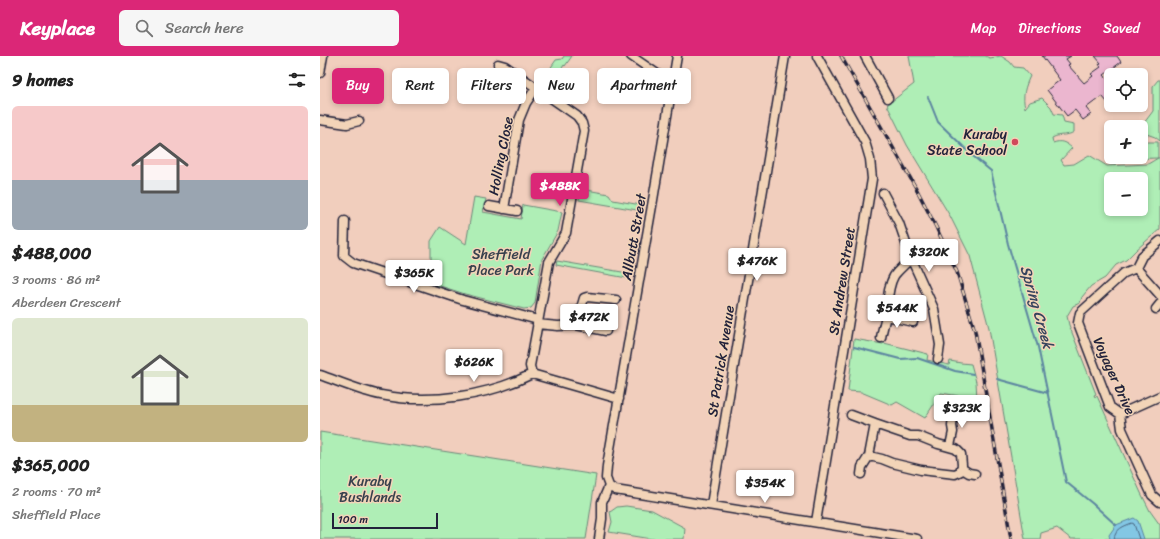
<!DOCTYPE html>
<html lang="en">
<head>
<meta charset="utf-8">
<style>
  body { margin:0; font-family:Sriracha,sans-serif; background:#f6f6f6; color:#222; height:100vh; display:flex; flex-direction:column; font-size:15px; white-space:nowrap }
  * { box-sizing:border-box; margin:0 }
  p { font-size:13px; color:#767676 }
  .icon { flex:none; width:22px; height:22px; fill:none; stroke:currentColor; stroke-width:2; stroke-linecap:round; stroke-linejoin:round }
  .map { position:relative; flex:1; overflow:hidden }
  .side { display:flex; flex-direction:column; background:#fff; width:320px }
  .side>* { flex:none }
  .top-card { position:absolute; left:12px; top:12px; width:380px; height:36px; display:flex; gap:8px }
  .fabs { position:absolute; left:784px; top:12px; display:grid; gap:8px }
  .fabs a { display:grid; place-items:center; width:44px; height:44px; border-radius:6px; background:#fff; box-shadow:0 2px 6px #0003; font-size:20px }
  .scale { position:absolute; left:12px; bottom:10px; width:106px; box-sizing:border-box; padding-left:4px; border:2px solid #22223b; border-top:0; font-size:11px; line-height:14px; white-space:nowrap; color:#22223b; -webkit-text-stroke:3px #f2d4b8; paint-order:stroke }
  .price { position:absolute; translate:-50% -34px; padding:0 9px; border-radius:4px; background:#fff; color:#222; font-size:13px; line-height:26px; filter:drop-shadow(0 1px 2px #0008) }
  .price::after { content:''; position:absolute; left:50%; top:24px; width:12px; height:9px; margin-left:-6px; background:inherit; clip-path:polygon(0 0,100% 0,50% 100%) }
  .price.current { background:#db2777; color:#fff }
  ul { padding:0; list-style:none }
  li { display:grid; align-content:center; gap:8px; height:212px; padding:0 12px }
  li span { display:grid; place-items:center; height:124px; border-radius:6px; color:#555 }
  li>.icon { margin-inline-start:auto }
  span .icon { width:72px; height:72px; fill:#fffc; stroke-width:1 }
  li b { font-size:17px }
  h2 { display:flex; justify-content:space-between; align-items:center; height:48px; padding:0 12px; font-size:17px }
  .pill { padding:0 14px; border-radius:6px; background:#fff; box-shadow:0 2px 6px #0003; font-size:14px; line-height:36px }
  .pill.current { background:#db2777; color:#fff }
  header { display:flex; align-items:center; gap:24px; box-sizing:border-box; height:56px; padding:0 20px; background:#db2777; color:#fff }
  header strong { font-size:19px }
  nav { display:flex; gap:22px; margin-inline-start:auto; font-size:14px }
  .search { width:280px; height:36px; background:#f6f6f6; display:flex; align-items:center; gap:10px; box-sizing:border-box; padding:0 14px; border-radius:6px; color:#767676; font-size:15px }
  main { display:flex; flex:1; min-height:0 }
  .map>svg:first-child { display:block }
  .green { fill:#afeeb6; stroke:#688878; fill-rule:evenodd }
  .water { fill:#83c7e4; stroke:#5c85a0 }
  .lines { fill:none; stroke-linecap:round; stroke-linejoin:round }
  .shore { stroke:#49647f; stroke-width:1 }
  .stream { stroke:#5c85a0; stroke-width:2 }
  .building { fill:#ebb6cf; stroke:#22223b }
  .minor-casing { stroke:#22223b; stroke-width:11 }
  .minor { stroke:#f2d4b8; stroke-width:8 }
  .rail-casing { stroke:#22223b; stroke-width:3.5 }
  .rail { stroke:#f2d4b8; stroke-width:2; stroke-dasharray:6; stroke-linecap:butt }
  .poi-dot { fill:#d1495b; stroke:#f2d4b8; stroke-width:1.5 }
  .labels { text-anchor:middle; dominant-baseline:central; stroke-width:3; stroke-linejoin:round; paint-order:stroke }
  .poi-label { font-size:14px; fill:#22223b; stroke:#f2d4b8; text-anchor:end }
  .street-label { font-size:14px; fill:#22223b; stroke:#f2d4b8 }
  .park-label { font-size:14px; fill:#37414d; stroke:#f2d4b8 }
  .water-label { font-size:15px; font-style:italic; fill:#35435d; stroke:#f2d4b8 }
</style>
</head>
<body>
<header>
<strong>Keyplace</strong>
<div class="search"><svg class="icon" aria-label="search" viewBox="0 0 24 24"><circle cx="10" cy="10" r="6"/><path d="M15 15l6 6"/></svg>Search here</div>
<nav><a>Map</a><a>Directions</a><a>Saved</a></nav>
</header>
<main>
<section class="side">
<h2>9 homes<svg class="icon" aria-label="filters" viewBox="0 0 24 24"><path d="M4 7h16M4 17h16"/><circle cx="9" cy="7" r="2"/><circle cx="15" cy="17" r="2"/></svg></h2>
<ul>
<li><span style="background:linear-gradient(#f6c9c9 60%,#9aa5b1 0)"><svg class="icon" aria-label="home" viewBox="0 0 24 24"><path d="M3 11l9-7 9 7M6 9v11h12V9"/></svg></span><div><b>$488,000</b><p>3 rooms · 86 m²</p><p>Aberdeen Crescent</p></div></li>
<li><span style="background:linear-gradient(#dfe7d0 70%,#c2b280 0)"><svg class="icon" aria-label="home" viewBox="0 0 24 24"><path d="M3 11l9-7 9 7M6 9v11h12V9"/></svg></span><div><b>$365,000</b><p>2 rooms · 70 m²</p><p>Sheffield Place</p></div></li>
</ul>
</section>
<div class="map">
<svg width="840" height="483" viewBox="0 0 840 483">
  <rect width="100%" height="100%" fill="#f1cebd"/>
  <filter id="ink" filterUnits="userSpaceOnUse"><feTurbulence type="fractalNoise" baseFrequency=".025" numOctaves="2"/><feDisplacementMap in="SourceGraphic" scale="8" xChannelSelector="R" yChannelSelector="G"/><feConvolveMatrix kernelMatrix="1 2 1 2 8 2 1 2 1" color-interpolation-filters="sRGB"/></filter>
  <g filter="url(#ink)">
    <path class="green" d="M 244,0 L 252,0 L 245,10 L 244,9 L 230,31 L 221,26 L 236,4 L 242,3 Z
      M 589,0 L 665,0 L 670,2 L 681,0 L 690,6 L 694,11 L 703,12 L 710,20 C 705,31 702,40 705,52 L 710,46 L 722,42 L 731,51 L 734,58 L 742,59 L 744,66 L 754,68 L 754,76 C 746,81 741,77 732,82 L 733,87 C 741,84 745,86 752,92 L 741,104 L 744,109 L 754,108 L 769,99 L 787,110 L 828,108 L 838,102 L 803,103 L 803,101 L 821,101 L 821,86 L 838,86 L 838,102 L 840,102 L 840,173 L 816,194 L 806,204 L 796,209 L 785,222 L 771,230 L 762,241 L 760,247 L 753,250 L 747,260 L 749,269 L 776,338 L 774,339 L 775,341 L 777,340 L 821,437 L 830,455 L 840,469 L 840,483 L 751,483 L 737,472 L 721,477 L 720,483 L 705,483 L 669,272 L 650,200 L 630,160 L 587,89 L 567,49 L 594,28 ZM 791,123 L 821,123 L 821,153 L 791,153 Z
      M 838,24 L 840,24 L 840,85 L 835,81 L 821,76 L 821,71 L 833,55 L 833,30 Z
      M 261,133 L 289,138 L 293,144 L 321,149 L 319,158 L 317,154 L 259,144 Z
      M 154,141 L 166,143 L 163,156 L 201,163 L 203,149 L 242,156 L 238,175 L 222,203 L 215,247 L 211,252 L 204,253 L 145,238 L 111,227 L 111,185 L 120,171 L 146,188 Z
      M 237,205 L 308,217 L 307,222 L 236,209 Z
      M 534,283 L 563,288 L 564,287 L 608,298 L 607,304 L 629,309 L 630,305 L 641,307 L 651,308 L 656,326 L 657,343 L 651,346 L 639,345 L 639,340 L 621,337 L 605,362 L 577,346 L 572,349 L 541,336 L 528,335 Z
      M 0,376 L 276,419 L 266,483 L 0,483 Z
      M 306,450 L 332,454 L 365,472 L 364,483 L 332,483 L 289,476 L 292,466 L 290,456 L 297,451 Z"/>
    <path class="water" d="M 814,462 L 818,465 L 824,483 L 790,483 L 789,479 L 796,469 Z"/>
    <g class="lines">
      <path class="shore" d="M 794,483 C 795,473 804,470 812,467 L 814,468 L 819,483"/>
      <path class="stream" d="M 608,41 L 618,66 L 654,101 L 671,115 L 688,188 L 718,291 L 746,426 L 773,448 L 796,469
        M 534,291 L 580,303 L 597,302 L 635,315 L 653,318
        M 677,323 L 728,337"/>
    </g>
    <path class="building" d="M 722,0 L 751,0 L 746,3 L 750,8 L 748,9 L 764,27 L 773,20 L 771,18 L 781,11 L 779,8 L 781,7 L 775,0 L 797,0 L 801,6 L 784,19 L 791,27 L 791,45 L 788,47 L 782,40 L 766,52 L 771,58 L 763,64 L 755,54 L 747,60 L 727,34 L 740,24 Z"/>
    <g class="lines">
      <defs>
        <path id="minor" d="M 311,0 L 352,28
          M 545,0 L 568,42
          M 178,8 L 185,10 L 257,60 L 262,67 L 264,75 L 246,177 L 229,206 L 210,310 L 212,318
          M 0,17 L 3,0
          M 0,64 L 27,68 L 39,65
          M 563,137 L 579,167 L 591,202 L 614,253 L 620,289 L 618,303
          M 169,150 L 197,155
          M 184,153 L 199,64 L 206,47 L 216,32
          M 25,165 L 24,200 L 33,207 L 143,244 L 218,264
          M 840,185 L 822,200 L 816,212 L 804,217 L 760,257 L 758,267 L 790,351 L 800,358 L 802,373 L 832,439 L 840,446
          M 816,212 L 840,239
          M 836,253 L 840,248
          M 566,260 L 593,266
          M 217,268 L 238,270 L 256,269 L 264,242 L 267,241 L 296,244
          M 256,269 L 286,275
          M 561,282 C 562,275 564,268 566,260 C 568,248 567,232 574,220 C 577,215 586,208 591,202
          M 0,319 C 20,326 40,335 61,339 C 110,349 168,340 212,318 L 299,343
          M 800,358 L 840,340
          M 531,359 L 555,368 L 549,400 L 542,411 L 541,418
          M 630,390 L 633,376 L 632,370 L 634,353
          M 549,400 L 562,403 L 572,407 L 601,414 L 635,418 L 641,415 L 642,409 L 641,398 L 636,393 L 618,388 L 598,380 L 590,380 L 555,368
          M 641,412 L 649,417 L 655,418
          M 289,430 L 295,434 L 597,483
          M 391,449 L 465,0
          M 496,466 L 552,123 L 550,103 L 545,86 L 497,0
          M 279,483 L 282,463 L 282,446 L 289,430 L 286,422 L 287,410 L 333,144 L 357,0"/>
      </defs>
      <use href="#minor" class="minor-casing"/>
      <use href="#minor" class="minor"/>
      <defs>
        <path id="rail" d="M 521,0 L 596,132 L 616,171 L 637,216 L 655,275 L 691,483"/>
      </defs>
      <use href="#rail" class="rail-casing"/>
      <use href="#rail" class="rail"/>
    </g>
  </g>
  <circle class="poi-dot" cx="695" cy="86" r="4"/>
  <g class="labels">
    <g class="poi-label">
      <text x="687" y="78">Kuraby<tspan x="687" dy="16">State School</tspan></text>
    </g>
    <g class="street-label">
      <text transform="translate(181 100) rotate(-79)">Holling Close</text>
      <text transform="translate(314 181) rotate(-80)">Allbutt Street</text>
      <text transform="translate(522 225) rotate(-81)">St Andrew Street</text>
      <text transform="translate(401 305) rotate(-81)">St Patrick Avenue</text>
      <text transform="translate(794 320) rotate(66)">Voyager Drive</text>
    </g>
    <g class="park-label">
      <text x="181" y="198">Sheffield<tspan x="181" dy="16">Place Park</tspan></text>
      <text x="50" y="425">Kuraby<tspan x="50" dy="16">Bushlands</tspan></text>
    </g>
    <g class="water-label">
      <text transform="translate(717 251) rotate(74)">Spring Creek</text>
    </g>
  </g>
</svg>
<div class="fabs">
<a><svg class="icon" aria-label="locate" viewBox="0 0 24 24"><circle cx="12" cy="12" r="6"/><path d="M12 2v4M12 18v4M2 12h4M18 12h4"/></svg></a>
<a>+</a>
<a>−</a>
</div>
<div class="scale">100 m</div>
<b class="price current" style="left:240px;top:151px">$488K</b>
<b class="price" style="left:609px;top:217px">$320K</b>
<b class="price" style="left:437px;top:226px">$476K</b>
<b class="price" style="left:94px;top:238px">$365K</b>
<b class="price" style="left:577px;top:273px">$544K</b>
<b class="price" style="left:269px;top:282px">$472K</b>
<b class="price" style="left:154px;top:327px">$626K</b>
<b class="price" style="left:642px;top:373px">$323K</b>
<b class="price" style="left:445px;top:448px">$354K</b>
<div class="top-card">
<a class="pill current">Buy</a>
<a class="pill">Rent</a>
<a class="pill">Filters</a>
<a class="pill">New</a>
<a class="pill">Apartment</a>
</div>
</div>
</main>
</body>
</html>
